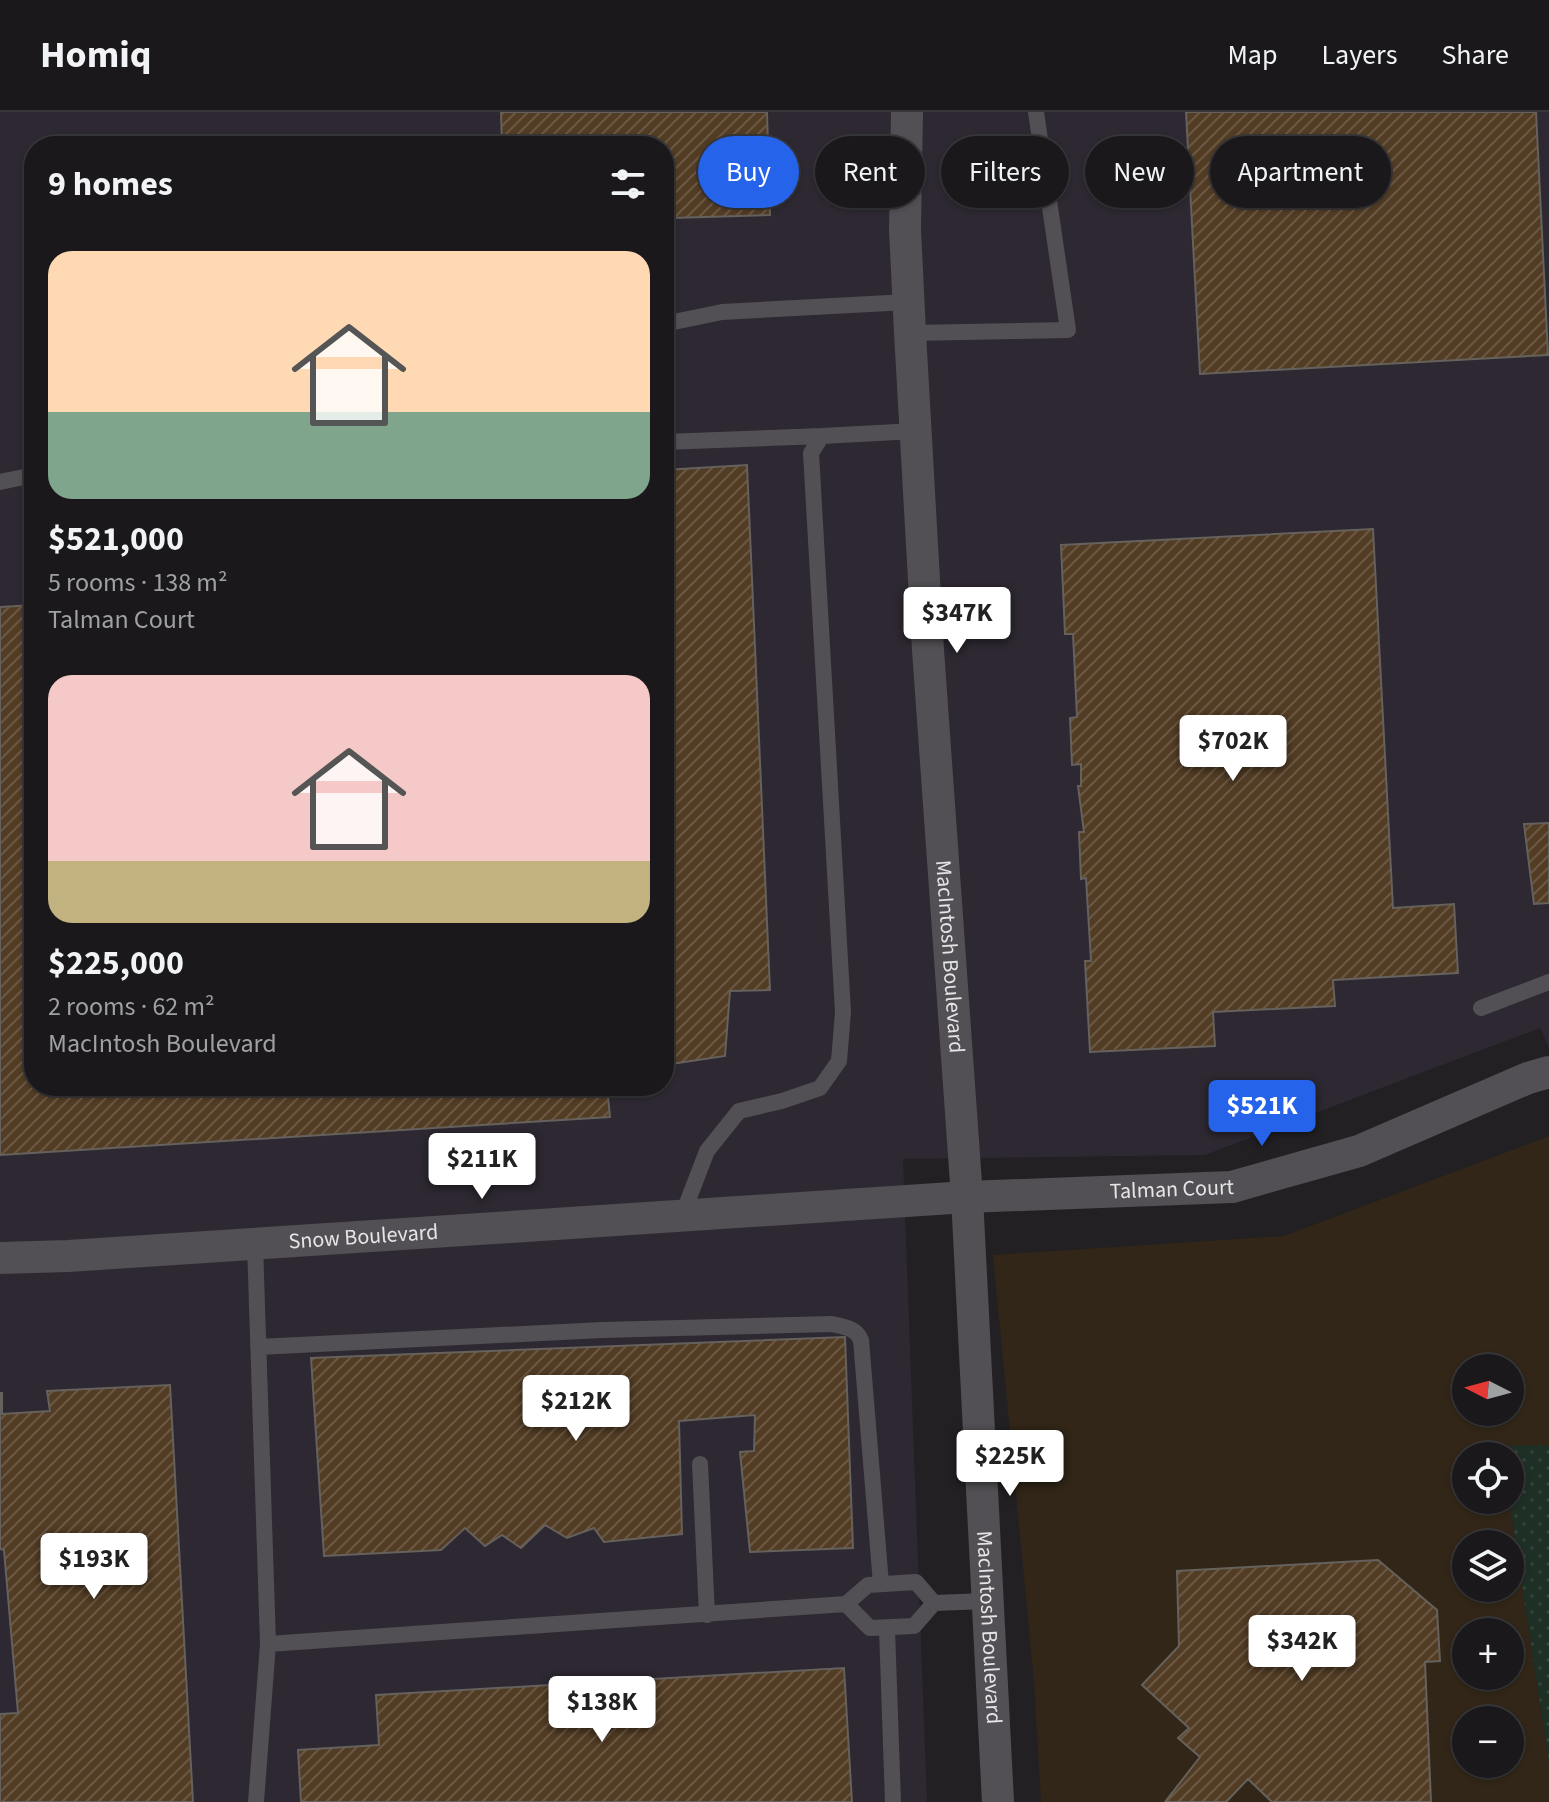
<!DOCTYPE html>
<html lang="en">
<head>
<meta charset="utf-8">
<style>
  body { margin:0; font-family:"Source Sans 3",sans-serif; background:#232123; color:#f1f3f6; height:100vh; display:flex; flex-direction:column; font-size:30px; white-space:nowrap }
  * { box-sizing:border-box; margin:0 }
  p { font-size:26px; color:#9fa0a2 }
  .icon { flex:none; width:44px; height:44px; fill:none; stroke:currentColor; stroke-width:2; stroke-linecap:round; stroke-linejoin:round }
  .map { position:relative; flex:1; overflow:hidden }
  .sheet { position:absolute; left:24px; top:24px; width:650px; height:960px; display:flex; flex-direction:column; background:#1a181a; border-radius:32px; box-shadow:0 2px 6px #0004,0 0 0 2px #383739 }
  .sheet>* { flex:none }
  .banner { position:absolute; left:698px; top:24px; width:730px; height:72px; display:flex; gap:16px }
  .needle { width:52px; rotate:276deg }
  .tools { position:absolute; left:1452px; top:1242px; display:grid; gap:16px }
  .tools a { display:grid; place-items:center; width:72px; height:72px; border-radius:50%; background:#1a181a; box-shadow:0 2px 6px #0004,0 0 0 2px #383739; font-size:40px }
  .price { position:absolute; translate:-50% -68px; padding:0 18px; border-radius:8px; background:#fff; color:#222; font-size:26px; line-height:52px; filter:drop-shadow(0 2px 4px #0008) }
  .price::after { content:''; position:absolute; left:50%; top:48px; width:24px; height:18px; margin-left:-12px; background:inherit; clip-path:polygon(0 0,100% 0,50% 100%) }
  .price.on { background:#2563eb; color:#fff }
  ul { padding:0; list-style:none }
  li { display:grid; align-content:center; gap:16px; height:424px; padding:0 24px }
  li span { display:grid; place-items:center; height:248px; border-radius:24px; color:#555 }
  li>.icon { margin-inline-start:auto }
  span .icon { width:144px; height:144px; fill:#fffc; stroke-width:1 }
  li b { font-size:34px }
  h2 { display:flex; justify-content:space-between; align-items:center; height:96px; padding:0 24px; font-size:34px }
  .chip { padding:0 28px; border-radius:36px; background:#1a181a; box-shadow:0 2px 6px #0004,0 0 0 2px #383739; font-size:28px; line-height:72px }
  .chip.on { background:#2563eb; color:#fff }
  header { display:flex; align-items:center; gap:48px; box-sizing:border-box; height:112px; padding:0 40px; background:#1a181a; border-bottom:2px solid #383739 }
  header strong { font-size:38px }
  nav { display:flex; gap:44px; margin-inline-start:auto; font-size:28px }
  .map>svg:first-child { display:block }
  .commercial { fill:#312617; fill-rule:evenodd }
  .built { fill:#2d2831; fill-rule:evenodd }
  .grass { fill:url(#grass-dots) }
  .building { fill:url(#building-hatch); stroke:#65615d; stroke-width:2 }
  .lines { fill:none; stroke-linecap:round; stroke-linejoin:round }
  .service { stroke:#525054; stroke-width:16 }
  .minor { stroke:#525054; stroke-width:32 }
  .labels { text-anchor:middle; dominant-baseline:central; stroke-width:6; stroke-linejoin:round; paint-order:stroke }
  .street-label { font-size:22px; fill:#e5e4e6; stroke:#19161a }
</style>
</head>
<body>
<header>
<strong>Homiq</strong>
<nav><a>Map</a><a>Layers</a><a>Share</a></nav>
</header>
<div class="map">
<svg width="1549" height="1690" viewBox="0 0 1549 1690">
  <defs>
    <pattern id="grass-dots" width="8" height="8" patternUnits="userSpaceOnUse" patternTransform="scale(2)"><rect width="8" height="8" fill="#1e2f25"/><path d="M2 2h.1M6 6h.1" fill="none" stroke="#34433a" stroke-width="1.8" stroke-linecap="round"/></pattern>
    <pattern id="building-hatch" width="6" height="6" patternUnits="userSpaceOnUse" patternTransform="scale(2)"><rect width="6" height="6" fill="#523c24"/><path d="M-1 1l2-2M0 6l6-6M5 7l2-2" fill="none" stroke="#6b5844"/></pattern>
  </defs>
  <rect width="100%" height="100%" fill="#222023"/>
  <path class="commercial" d="M 1549,1024 L 1549,1333 L 1502,1334 L 1503,1344 L 1466,1344 L 1466,1388 L 1509,1388 L 1549,1651 L 1549,1690 L 1041,1690 L 1034,1570 L 993,1143 L 1284,1124 ZM 1466,1256 L 1510,1256 L 1510,1300 L 1466,1300 ZM 1466,1432 L 1510,1432 L 1510,1476 L 1466,1476 ZM 1466,1520 L 1510,1520 L 1510,1564 L 1466,1564 ZM 1466,1608 L 1510,1608 L 1510,1652 L 1466,1652 Z"/>
  <path class="built" d="M 0,0 L 1549,0 L 1549,936 L 1540,916 L 1205,1043 L 903,1047 L 927,1690 L 0,1690 ZM 34,34 L 664,34 L 664,974 L 34,974 Z"/>
  <path class="grass" d="M 1549,1333 L 1549,1651 L 1509,1388 L 1510,1344 L 1503,1344 L 1501,1334 Z"/>
  <path class="building" d="M 501,0 L 767,0 L 770,103 L 672,106 L 674,172 L 664,172 L 664,34 L 502,34 Z
    M 1186,0 L 1536,0 L 1548,243 L 1200,262 Z
    M 747,353 L 770,878 L 730,879 L 725,944 L 664,953 L 664,358 Z
    M 1373,417 L 1393,796 L 1454,792 L 1458,861 L 1333,868 L 1335,894 L 1213,900 L 1215,934 L 1090,940 L 1085,849 L 1091,849 L 1086,766 L 1081,767 L 1079,720 L 1084,720 L 1078,674 L 1081,674 L 1081,652 L 1072,653 L 1070,606 L 1077,605 L 1073,522 L 1065,522 L 1061,433 Z
    M 34,493 L 34,974 L 607,974 L 610,1005 L 0,1043 L 0,495 Z
    M 1549,711 L 1549,791 L 1534,792 L 1524,712 Z
    M 845,1225 L 853,1436 L 750,1440 L 740,1340 L 754,1339 L 755,1303 L 679,1309 L 682,1422 L 604,1430 L 594,1416 L 567,1426 L 545,1413 L 521,1436 L 502,1423 L 485,1434 L 465,1416 L 441,1438 L 324,1444 L 311,1246 Z
    M 170,1273 L 193,1690 L 0,1690 L 0,1602 L 18,1601 L 4,1438 L 0,1437 L 0,1281 L 2,1281 L 2,1302 L 50,1299 L 47,1279 Z
    M 1378,1448 L 1437,1498 L 1440,1549 L 1425,1550 L 1431,1690 L 1272,1690 L 1248,1667 L 1226,1690 L 1165,1690 L 1200,1645 L 1178,1626 L 1189,1616 L 1142,1573 L 1179,1534 L 1177,1459 Z
    M 844,1556 L 852,1690 L 301,1690 L 298,1638 L 379,1633 L 376,1583 Z"/>
  <g class="lines">
    <path class="service" d="M 664,212 L 722,200 L 908,190
      M 910,221 L 1068,218 L 1036,0
      M 664,330 L 822,324
      M 0,370 L 34,363
      M 1481,896 L 1549,870
      M 682,1104 L 707,1039 L 739,999 L 782,989 L 820,976 L 839,949 L 843,900 L 811,341 L 822,324 L 915,319
      M 255,1132 L 268,1532 L 846,1492 L 868,1473 L 916,1470 L 934,1491
      M 258,1235 L 602,1218 L 832,1212 C 845,1215 856,1216 861,1228 L 881,1472
      M 700,1352 L 707,1503
      M 846,1492 L 870,1516 L 914,1514 L 934,1491 L 987,1489
      M 887,1517 L 893,1690
      M 256,1690 L 268,1532"/>
    <g class="minor">
      <path id="s1" d="M 907,0 L 905,117 L 910,221 L 928,538 L 967,1085 L 998,1690"/>
      <path id="s2" d="M 0,1146 L 68,1144 L 967,1085 L 1232,1075 L 1359,1039 L 1528,966 L 1549,960"/>
    </g>
  </g>
  <g class="labels">
    <g class="street-label">
      <text stroke="none"><textPath href="#s1" startOffset="846">MacIntosh Boulevard</textPath></text>
      <text stroke="none"><textPath href="#s2" startOffset="1174">Talman Court</textPath></text>
      <text stroke="none"><textPath href="#s2" startOffset="364">Snow Boulevard</textPath></text>
      <text stroke="none"><textPath href="#s1" startOffset="1518">MacIntosh Boulevard</textPath></text>
    </g>
  </g>
</svg>
<div class="tools">
<a><svg class="needle" viewBox="-14 -14 28 28"><path d="M0-13l5 13h-10z" fill="#e53935"/><path d="M0 13l5-13h-10z" fill="#9fa0a2"/></svg></a>
<a><svg class="icon" aria-label="locate" viewBox="0 0 24 24"><circle cx="12" cy="12" r="6"/><path d="M12 2v4M12 18v4M2 12h4M18 12h4"/></svg></a>
<a><svg class="icon" aria-label="layers" viewBox="0 0 24 24"><path d="M12 4l9 5-9 5-9-5zM3 14l9 5 9-5"/></svg></a>
<a>+</a>
<a>−</a>
</div>
<b class="price" style="left:957px;top:543px">$347K</b>
<b class="price" style="left:1233px;top:671px">$702K</b>
<b class="price on" style="left:1262px;top:1036px">$521K</b>
<b class="price" style="left:482px;top:1089px">$211K</b>
<b class="price" style="left:576px;top:1331px">$212K</b>
<b class="price" style="left:1010px;top:1386px">$225K</b>
<b class="price" style="left:94px;top:1489px">$193K</b>
<b class="price" style="left:1302px;top:1571px">$342K</b>
<b class="price" style="left:602px;top:1632px">$138K</b>
<div class="banner">
<a class="chip on">Buy</a>
<a class="chip">Rent</a>
<a class="chip">Filters</a>
<a class="chip">New</a>
<a class="chip">Apartment</a>
</div>
<section class="sheet">
<h2>9 homes<svg class="icon" aria-label="filters" viewBox="0 0 24 24"><path d="M4 7h16M4 17h16"/><circle cx="9" cy="7" r="2"/><circle cx="15" cy="17" r="2"/></svg></h2>
<ul>
<li><span style="background:linear-gradient(#ffd9b3 65%,#7fa58c 0)"><svg class="icon" aria-label="home" viewBox="0 0 24 24"><path d="M3 11l9-7 9 7M6 9v11h12V9"/></svg></span><div><b>$521,000</b><p>5 rooms · 138 m²</p><p>Talman Court</p></div></li>
<li><span style="background:linear-gradient(#f6c9c9 75%,#c2b280 0)"><svg class="icon" aria-label="home" viewBox="0 0 24 24"><path d="M3 11l9-7 9 7M6 9v11h12V9"/></svg></span><div><b>$225,000</b><p>2 rooms · 62 m²</p><p>MacIntosh Boulevard</p></div></li>
</ul>
</section>
</div>
</body>
</html>
